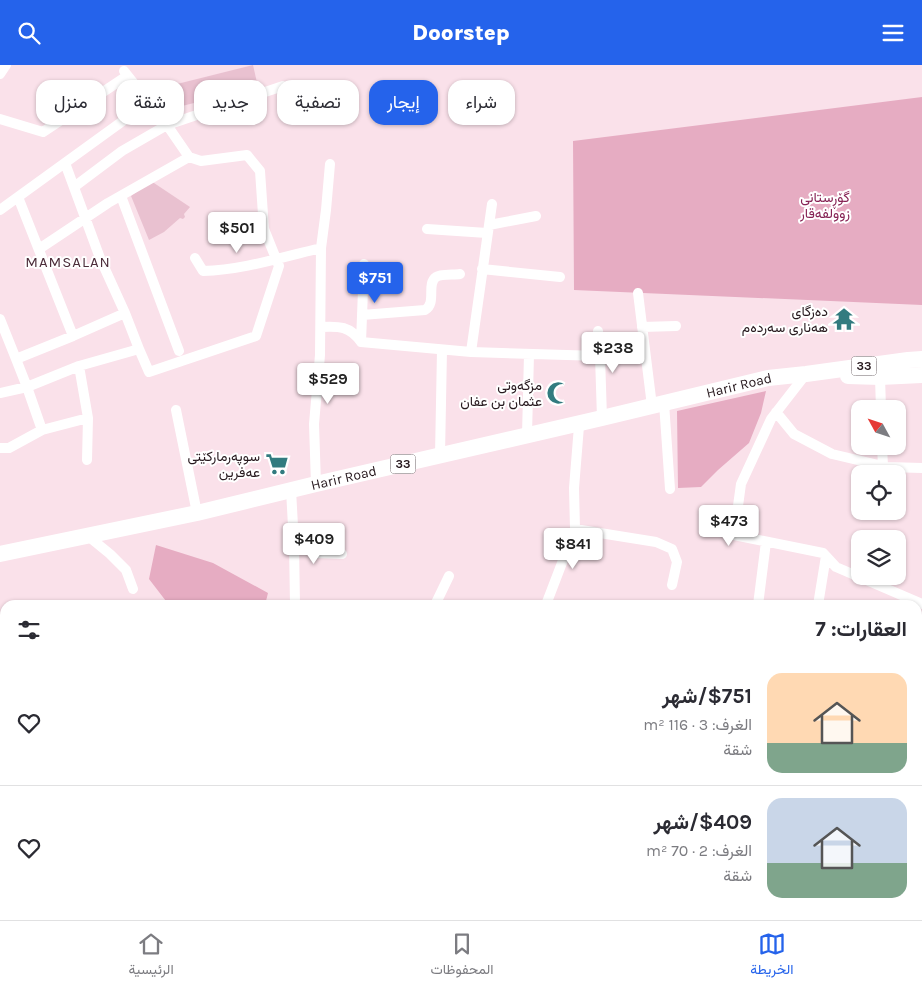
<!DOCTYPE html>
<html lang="ar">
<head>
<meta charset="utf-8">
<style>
  body { margin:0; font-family:Karla,Vazirmatn,sans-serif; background:#f7f7f7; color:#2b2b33; direction:rtl; height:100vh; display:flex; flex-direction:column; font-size:19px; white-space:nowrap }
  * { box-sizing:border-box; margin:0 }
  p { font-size:16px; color:#7c7c81 }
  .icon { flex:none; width:28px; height:28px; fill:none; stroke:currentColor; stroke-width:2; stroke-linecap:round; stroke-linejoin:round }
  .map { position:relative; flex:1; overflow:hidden; direction:ltr }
  .details { position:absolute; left:0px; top:535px; width:922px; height:320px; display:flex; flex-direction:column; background:#fff; border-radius:15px 15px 0 0; box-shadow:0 1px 4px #0004; direction:rtl }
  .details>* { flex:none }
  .banner { position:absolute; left:15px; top:15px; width:500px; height:45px; direction:rtl; display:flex; gap:10px }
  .needle { width:32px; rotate:310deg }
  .controls { position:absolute; left:851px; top:335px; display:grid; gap:10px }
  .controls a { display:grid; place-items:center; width:55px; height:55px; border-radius:10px; background:#fff; box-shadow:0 1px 4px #0004; font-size:25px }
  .price { position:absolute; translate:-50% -42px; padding:0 11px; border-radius:5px; background:#fff; color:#222; font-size:16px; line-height:32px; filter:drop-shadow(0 1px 2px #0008) }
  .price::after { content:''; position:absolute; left:50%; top:30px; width:15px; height:11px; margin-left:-8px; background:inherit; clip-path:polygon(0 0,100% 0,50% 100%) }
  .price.selected { background:#2563eb; color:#fff }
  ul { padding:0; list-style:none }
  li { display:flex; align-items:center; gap:15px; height:125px; padding:0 15px }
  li+li { border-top:1px solid #e1e1e2 }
  li span { display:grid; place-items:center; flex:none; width:140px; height:100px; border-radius:15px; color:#555 }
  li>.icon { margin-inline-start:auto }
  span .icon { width:60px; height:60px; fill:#fffc; stroke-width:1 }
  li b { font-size:21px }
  h2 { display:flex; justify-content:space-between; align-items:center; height:60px; padding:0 15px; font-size:21px }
  .pill { padding:0 18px; border-radius:15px; background:#fff; box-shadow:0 1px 4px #0004; font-size:18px; line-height:45px }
  .pill.selected { background:#2563eb; color:#fff }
  header { display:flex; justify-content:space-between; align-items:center; height:65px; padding:0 15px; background:#2563eb; color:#fff; font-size:22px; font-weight:800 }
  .tab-bar { display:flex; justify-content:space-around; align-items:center; height:70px; border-top:1px solid #e1e1e2; background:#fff; font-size:14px; color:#7c7c81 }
  .tab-bar a { display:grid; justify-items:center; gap:2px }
  .tab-bar .selected { color:#2563eb }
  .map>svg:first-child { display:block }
  .green { fill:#e6acc2 }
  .building { fill:#e9c1d0 }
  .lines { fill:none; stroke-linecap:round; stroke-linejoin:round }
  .minor { stroke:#fff; stroke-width:10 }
  .primary { stroke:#fff; stroke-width:16 }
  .labels { text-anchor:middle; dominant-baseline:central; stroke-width:4; stroke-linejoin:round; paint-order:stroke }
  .shield { fill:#fff; stroke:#685e62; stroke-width:1 }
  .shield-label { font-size:12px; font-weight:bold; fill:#27191e }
  .park-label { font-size:14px; fill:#862254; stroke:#fff }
  .poi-label { font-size:14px; fill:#27191e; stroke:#fff; text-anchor:end }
  .street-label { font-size:14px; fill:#27191e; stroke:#fff }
  .neighbourhood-label { font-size:15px; letter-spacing:1px; fill:#4c2d3a; stroke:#fff }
</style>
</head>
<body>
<header><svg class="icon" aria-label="menu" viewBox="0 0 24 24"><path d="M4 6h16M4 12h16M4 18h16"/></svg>Doorstep<svg class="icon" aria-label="search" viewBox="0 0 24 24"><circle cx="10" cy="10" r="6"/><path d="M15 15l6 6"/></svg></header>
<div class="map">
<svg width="922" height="855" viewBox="0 0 922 855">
  <rect width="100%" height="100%" fill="#fae1ea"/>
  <path class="green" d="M 922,32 L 922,240 L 574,225 L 573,76 Z
    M 766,326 L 761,348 L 749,378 L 718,405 L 701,422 L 678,423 L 677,346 Z
    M 156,480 L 213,498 L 268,528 L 265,540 L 169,540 L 149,514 Z
    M 402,850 L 745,850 L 744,855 L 389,855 Z"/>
  <path class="building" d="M 253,0 L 258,22 L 178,42 L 173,20 Z
    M 151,116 L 190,142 L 184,149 L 185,152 L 183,154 L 180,153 L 164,167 L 149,175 L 131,131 Z"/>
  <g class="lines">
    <path class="minor" d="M 0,9 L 6,0
      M 0,54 L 43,67 L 127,11
      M 65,98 L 100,193 L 125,248 L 139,284
      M 74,122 L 122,86 L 167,60 L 283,21
      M 121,131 L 179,286
      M 18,132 L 73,271
      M 0,145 L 149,37
      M 489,160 L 536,151
      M 427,164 L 487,168
      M 39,184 L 108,138 L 189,92
      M 195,193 L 203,206 C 243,205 282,192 321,183
      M 482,204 L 560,212
      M 638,228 L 652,341
      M 362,250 L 425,245 C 437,238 426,219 436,212 C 440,209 454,210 460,209
      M 0,254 L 16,294
      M 321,262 C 339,261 350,261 361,277
      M 642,262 L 676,261
      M 598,266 L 600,291 L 602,353
      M 361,277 L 471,287 L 600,291
      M 361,277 L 364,199
      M 471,287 L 492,139
      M 79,301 L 88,353 L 87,395
      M 806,309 L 771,354 L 741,419 L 734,470 L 823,488 L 836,502 L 922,539
      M 880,312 L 881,344
      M 0,328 L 27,322 L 79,301 L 139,284 L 149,307 L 256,271 L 279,201 L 264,164 L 260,106 L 247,90 L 201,96 L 189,92 L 167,60 L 124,6
      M 664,338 L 670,424
      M 176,345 L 197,448
      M 776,347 L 794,369 L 832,389 L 887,402 L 922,403
      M 577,359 L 579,361 L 574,423 L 575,464 L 656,477 L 672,484 L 677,497 L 672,520
      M 42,365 L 27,322 L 16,294 L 73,271 L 125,248
      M 527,370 L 529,289
      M 882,381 L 883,401
      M 0,383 L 9,383 L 42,365 L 88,353
      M 440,390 L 442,285
      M 316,419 L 314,359 L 320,290 L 321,183 L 326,145 L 330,99
      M 291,425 L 294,479 L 295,540
      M 88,471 L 110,489 L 126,505 L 133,524
      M 294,479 L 315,488 L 342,489
      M 435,540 L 449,511
      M 554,540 L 547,537 L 575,464
      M 758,540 L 766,477
      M 818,540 L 826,491
      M 0,572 L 5,572
      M 0,666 L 5,665
      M 918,674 L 922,658
      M 918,686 L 922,688
      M 918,776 L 922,773
      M 0,827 L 5,828
      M 216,855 L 217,850
      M 787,855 L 787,850"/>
    <g class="primary">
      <path d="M 848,311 L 880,312 L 922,310"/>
      <path id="s1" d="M 0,489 L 197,448 L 316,419 L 602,353 L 768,313 L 806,309 L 908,295 L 922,294"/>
    </g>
  </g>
  <defs>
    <symbol id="temple-bare" viewBox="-9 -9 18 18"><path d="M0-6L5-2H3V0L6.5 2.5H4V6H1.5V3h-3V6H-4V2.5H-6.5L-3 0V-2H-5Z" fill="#327b7f" stroke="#fff" stroke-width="2.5" paint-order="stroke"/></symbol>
    <symbol id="mosque-bare" viewBox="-9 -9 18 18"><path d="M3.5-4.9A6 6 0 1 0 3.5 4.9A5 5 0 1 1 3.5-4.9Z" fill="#327b7f" stroke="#fff" stroke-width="2.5" paint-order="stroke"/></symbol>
    <symbol id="supermarket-bare" viewBox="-9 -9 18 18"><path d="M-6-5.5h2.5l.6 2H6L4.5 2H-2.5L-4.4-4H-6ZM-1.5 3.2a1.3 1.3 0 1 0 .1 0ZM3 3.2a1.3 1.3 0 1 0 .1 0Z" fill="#327b7f" stroke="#fff" stroke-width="2.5" paint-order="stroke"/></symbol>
  </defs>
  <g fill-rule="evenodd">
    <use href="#temple-bare" x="828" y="238" width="32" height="32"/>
    <use href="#mosque-bare" x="542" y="312" width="32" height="32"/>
    <use href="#supermarket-bare" x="261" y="383" width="32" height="32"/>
  </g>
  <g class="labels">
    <g class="shield">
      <rect x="851.5" y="291.5" width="25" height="19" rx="4"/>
      <rect x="390.5" y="389.5" width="25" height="19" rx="4"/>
    </g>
    <g class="shield-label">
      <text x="864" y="301">33</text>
      <text x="403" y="399">33</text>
    </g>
    <g class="park-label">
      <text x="825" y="132">گۆڕستانی<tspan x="825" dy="16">زوولفەقار</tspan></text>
    </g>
    <g class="poi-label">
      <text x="828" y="246">دەزگای<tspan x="828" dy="16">هەناری سەردەم</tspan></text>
      <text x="542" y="320">مزگەوتی<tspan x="542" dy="16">عثمان بن عفان</tspan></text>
      <text x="260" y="391">سوپەرمارکێتی<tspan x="260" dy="16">عەفرین</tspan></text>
    </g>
    <g class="street-label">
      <text stroke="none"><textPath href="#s1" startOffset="758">Harir Road</textPath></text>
      <text stroke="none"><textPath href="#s1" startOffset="352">Harir Road</textPath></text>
    </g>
    <g class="neighbourhood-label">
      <text x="68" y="197">MAMSALAN</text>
    </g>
  </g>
</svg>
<div class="controls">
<a><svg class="needle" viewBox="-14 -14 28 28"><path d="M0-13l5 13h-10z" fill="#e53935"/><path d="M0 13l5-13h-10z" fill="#7c7c81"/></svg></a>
<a><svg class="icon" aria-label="locate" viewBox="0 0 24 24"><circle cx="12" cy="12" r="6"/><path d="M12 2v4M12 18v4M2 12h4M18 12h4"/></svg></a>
<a><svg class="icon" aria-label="layers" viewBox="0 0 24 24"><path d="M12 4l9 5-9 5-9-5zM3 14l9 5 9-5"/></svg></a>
</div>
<b class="price" style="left:237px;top:189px">$501</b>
<b class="price selected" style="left:375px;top:239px">$751</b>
<b class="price" style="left:613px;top:309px">$238</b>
<b class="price" style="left:328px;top:340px">$529</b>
<b class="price" style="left:729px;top:482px">$473</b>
<b class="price" style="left:314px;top:500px">$409</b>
<b class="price" style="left:573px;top:505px">$841</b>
<div class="banner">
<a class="pill">شراء</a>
<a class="pill selected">إيجار</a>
<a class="pill">تصفية</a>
<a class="pill">جديد</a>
<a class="pill">شقة</a>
<a class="pill">منزل</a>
</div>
<section class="details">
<h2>العقارات: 7<svg class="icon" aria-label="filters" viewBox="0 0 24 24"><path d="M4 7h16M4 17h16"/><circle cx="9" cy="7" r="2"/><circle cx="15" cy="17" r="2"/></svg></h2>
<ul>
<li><span style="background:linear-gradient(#ffd9b3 70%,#7fa58c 0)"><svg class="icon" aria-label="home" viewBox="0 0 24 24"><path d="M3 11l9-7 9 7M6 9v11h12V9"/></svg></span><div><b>$751/شهر</b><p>الغرف: 3 · 116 m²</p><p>شقة</p></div><svg class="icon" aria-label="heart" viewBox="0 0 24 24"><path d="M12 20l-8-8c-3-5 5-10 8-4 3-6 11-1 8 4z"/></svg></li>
<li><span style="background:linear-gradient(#c9d6e8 65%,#7fa58c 0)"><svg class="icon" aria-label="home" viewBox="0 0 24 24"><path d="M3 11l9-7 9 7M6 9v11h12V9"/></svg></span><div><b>$409/شهر</b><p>الغرف: 2 · 70 m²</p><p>شقة</p></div><svg class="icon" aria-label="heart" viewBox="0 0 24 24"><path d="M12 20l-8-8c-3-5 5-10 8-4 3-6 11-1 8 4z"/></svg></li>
</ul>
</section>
</div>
<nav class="tab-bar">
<a class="selected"><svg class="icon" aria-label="map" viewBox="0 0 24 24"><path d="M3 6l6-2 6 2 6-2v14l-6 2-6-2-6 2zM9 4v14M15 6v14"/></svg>الخريطة</a>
<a><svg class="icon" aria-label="saved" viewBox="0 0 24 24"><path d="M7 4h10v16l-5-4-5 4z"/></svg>المحفوظات</a>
<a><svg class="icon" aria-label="home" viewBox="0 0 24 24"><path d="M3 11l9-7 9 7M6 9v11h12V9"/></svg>الرئيسية</a>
</nav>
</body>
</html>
